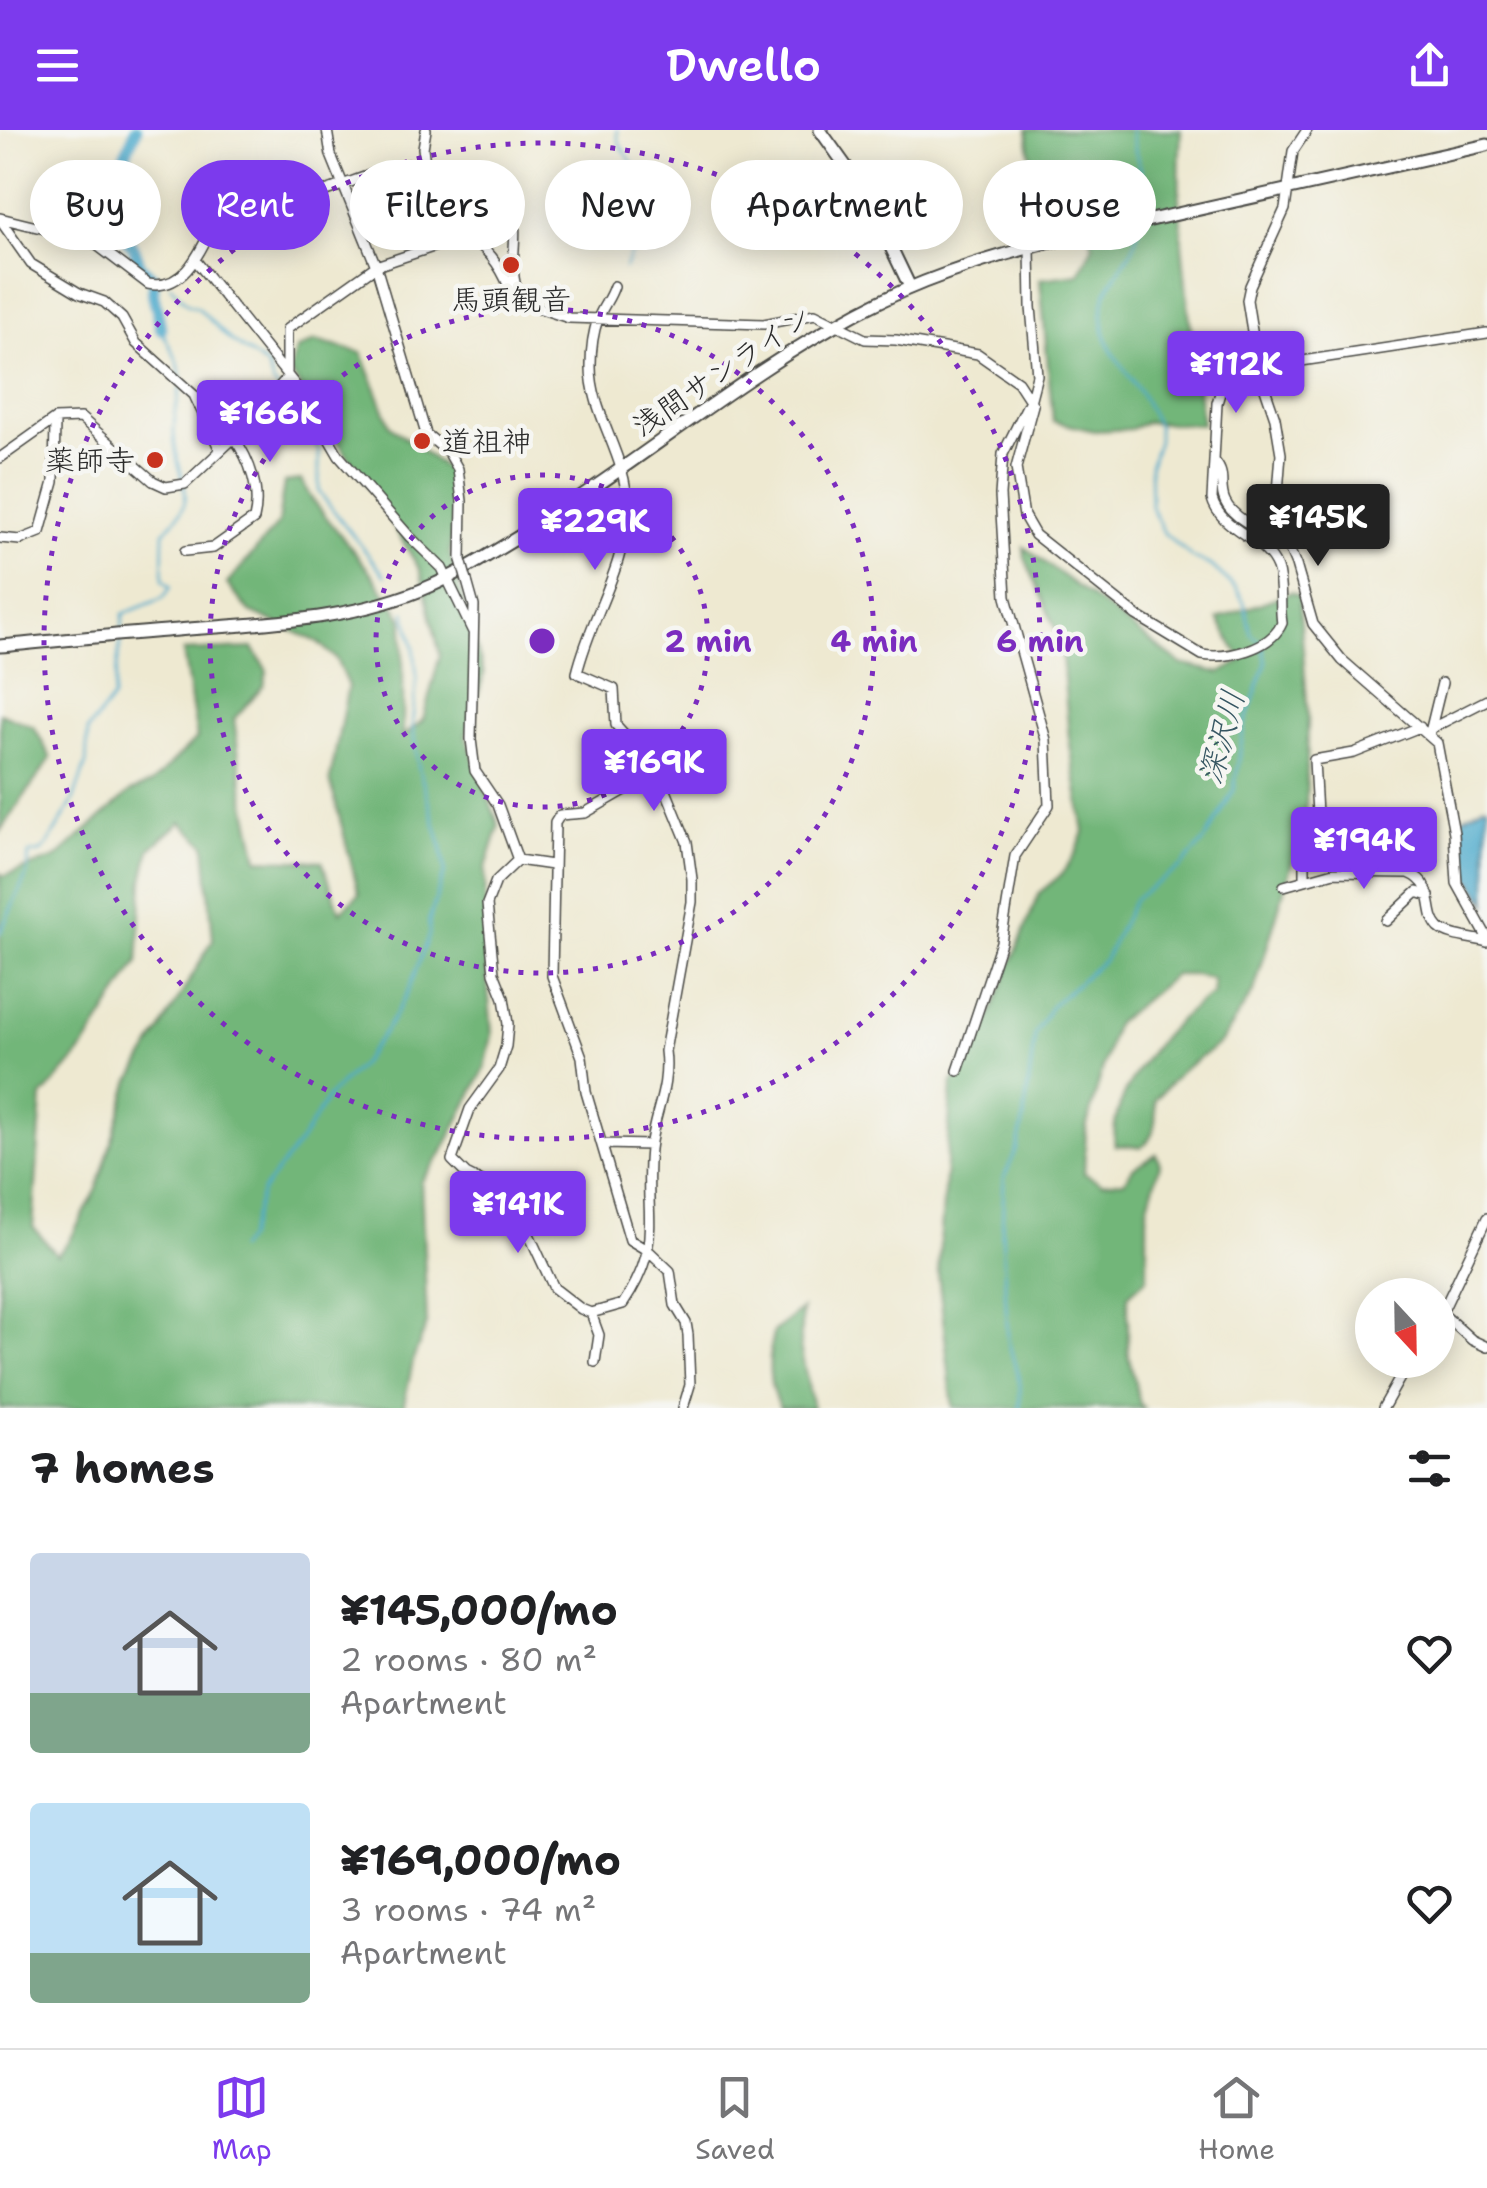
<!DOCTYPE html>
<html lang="en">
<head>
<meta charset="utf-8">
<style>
  body { margin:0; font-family:"Shantell Sans","Klee One",sans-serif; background:#f2f2f2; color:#202124; height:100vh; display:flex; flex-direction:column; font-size:38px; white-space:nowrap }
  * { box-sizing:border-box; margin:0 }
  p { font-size:32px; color:#757577 }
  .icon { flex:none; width:55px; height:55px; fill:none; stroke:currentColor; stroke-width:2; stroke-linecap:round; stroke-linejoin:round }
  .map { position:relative; height:1278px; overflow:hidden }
  .details { display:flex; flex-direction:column; background:#fff; flex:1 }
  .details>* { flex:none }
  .guide { position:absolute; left:30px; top:30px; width:1428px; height:90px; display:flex; gap:20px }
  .needle { width:65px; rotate:158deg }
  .buttons { position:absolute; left:1355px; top:1148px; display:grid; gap:20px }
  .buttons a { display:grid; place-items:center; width:100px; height:100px; border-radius:50%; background:#fff; box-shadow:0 5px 25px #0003; font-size:50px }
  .price { position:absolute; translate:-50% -85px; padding:0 22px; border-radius:10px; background:#7c3aed; color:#fff; font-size:32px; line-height:65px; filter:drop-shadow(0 2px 5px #0008) }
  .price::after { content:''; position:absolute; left:50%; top:60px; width:30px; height:22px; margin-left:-15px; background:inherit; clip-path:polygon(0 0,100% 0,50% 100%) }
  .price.active { background:#222; color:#fff }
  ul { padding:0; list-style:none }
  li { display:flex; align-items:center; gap:30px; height:250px; padding:0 30px }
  li span { display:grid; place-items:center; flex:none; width:280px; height:200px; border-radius:10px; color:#555 }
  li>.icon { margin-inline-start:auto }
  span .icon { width:120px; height:120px; fill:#fffc; stroke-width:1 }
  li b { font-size:42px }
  h2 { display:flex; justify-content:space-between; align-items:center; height:120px; padding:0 30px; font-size:42px }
  .tag { padding:0 35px; border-radius:45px; background:#fff; box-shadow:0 5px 25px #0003; font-size:35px; line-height:90px }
  .tag.active { background:#7c3aed; color:#fff }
  header { display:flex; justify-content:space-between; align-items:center; height:130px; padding:0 30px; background:#7c3aed; color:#fff; font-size:45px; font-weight:600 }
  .menu { display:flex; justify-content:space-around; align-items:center; height:140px; border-top:2px solid #e0e0e0; background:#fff; font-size:28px; color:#757577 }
  .menu a { display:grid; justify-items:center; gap:5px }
  .menu .active { color:#7c3aed }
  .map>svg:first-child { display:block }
  .forest { fill:#72b679; stroke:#4e7052; stroke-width:2.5; fill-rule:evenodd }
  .water { fill:#4daacc; stroke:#3c6a7c; stroke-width:2.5 }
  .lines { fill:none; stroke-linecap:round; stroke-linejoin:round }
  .stream { stroke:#4daacc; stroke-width:2.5 }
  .river { stroke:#4daacc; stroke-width:12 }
  .minor-casing { stroke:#484844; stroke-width:12 }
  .major-casing { stroke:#484844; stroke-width:15 }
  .minor { stroke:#fff; stroke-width:9 }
  .major { stroke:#fff; stroke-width:11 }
  .minor-bridge-casing { stroke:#484844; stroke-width:12; stroke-linecap:butt }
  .minor-bridge { stroke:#fff; stroke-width:9 }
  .ring { fill:none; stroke:#7b2cbf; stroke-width:5; stroke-dasharray:5 10 }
  .poi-dot { fill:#c8321e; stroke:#f6f6f2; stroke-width:4 }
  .labels { text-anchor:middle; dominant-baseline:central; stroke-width:9; stroke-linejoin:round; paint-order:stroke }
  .poi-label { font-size:30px; fill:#2b2b2b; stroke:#f6f6f2 }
  .street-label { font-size:30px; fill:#2b2b2b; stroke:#f6f6f2 }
  .water-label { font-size:32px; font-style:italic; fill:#375763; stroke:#f6f6f2 }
  .centre { fill:#7b2cbf; stroke:#f6f6f2; stroke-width:5 }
  .ring-label { font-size:30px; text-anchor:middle; font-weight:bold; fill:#7b2cbf; stroke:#f6f6f2; stroke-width:9; stroke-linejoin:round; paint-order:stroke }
</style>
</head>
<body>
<header><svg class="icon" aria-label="menu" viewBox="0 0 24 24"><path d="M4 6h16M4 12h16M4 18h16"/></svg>Dwello<svg class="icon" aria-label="share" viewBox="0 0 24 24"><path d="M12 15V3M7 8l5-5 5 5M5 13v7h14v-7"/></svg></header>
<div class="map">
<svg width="1487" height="1278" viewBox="0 0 1487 1278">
  <rect width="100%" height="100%" fill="#f6f6f2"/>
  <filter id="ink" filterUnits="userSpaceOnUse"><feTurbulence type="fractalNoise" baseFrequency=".01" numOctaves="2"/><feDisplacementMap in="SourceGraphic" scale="20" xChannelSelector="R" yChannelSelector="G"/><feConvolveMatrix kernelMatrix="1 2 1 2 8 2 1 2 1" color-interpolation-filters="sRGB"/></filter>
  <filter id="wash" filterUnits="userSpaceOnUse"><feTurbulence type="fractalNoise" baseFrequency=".0048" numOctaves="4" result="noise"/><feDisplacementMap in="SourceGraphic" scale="40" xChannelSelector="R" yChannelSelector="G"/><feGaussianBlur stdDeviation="2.25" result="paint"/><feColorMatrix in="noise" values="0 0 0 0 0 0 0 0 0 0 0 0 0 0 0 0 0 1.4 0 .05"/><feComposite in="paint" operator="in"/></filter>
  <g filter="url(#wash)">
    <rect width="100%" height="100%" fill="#eee9d1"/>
    <path class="forest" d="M 1027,0 L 1181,0 C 1174,98 1192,198 1202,295 L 1147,292 L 1131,299 L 1094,301 L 1053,291 L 1040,149 L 1079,144 L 1093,115 L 1080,73 L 1032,38 Z
      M 315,211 L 362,223 L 390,296 L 446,339 L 454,372 L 450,424 L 484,544 L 466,606 L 499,696 L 485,740 L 486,833 L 492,905 L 485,938 L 441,1025 L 421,1052 L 427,1194 L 414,1227 L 403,1278 L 0,1278 L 0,743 L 4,746 L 56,728 L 130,662 L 152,653 L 197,608 L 183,521 L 253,518 L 267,541 L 264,555 L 234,589 L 244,665 L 258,729 L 322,731 L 340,782 L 359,764 L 330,650 L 348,556 L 336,529 L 318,512 L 250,482 L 227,454 L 278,394 L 284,352 L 301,350 L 311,368 L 371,443 L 403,489 L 403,607 L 423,590 L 440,525 L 420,440 L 380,373 L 290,242 L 296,220 ZM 181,692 L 205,714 L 213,810 L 129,954 L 97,1059 L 70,1110 L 57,1125 L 33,1097 L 42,967 L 80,924 L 138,832 L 143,750 L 150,719 Z
      M 1024,417 L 1181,534 L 1221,543 L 1242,531 L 1218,489 L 1291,462 L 1299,466 L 1308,588 L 1306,686 L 1254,861 L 1220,913 L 1181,941 L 1155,970 C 1156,987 1157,1006 1141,1017 L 1115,1015 C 1106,965 1172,886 1213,864 L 1212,849 L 1195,845 L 1174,845 L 1115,894 L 1086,998 L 1084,1043 L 1102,1053 L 1124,1051 L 1133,1038 L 1156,1024 L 1160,1034 L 1147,1078 L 1147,1148 L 1128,1165 L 1128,1224 L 1140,1274 L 1144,1278 L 953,1278 L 938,1143 L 952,954 L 988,893 L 1039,763 L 1061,745 L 1076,723 L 1084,702 L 1069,608 L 1061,512 L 1025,428 Z
      M 0,583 L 34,597 L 51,628 L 0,701 Z
      M 802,1179 L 800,1217 L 813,1278 L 780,1278 C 766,1255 769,1228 773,1202 Z"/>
    <path class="water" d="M 1483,675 L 1487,675 L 1487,773 L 1467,744 L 1461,689 Z"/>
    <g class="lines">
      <path class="stream" d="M 617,0 C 617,17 627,22 634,36 C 653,71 640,104 625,138
        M 1131,0 C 1134,30 1152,54 1143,86
        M 154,149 L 163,151
        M 170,155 L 188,175 L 198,178 L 229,209 L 267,236 L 273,253 L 305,290 L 319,321 L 319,362 L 385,446
        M 161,199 L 178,232 L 181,250
        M 122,500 L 123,484 L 163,468 L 171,457 L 163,450 L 164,402 C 197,369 184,363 176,322 C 171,301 176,280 180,258
        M 0,803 L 27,744 L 29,724 L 41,722 L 48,714 L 73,671 L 86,634 L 88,600 L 113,568 L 121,508
        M 238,1119 L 247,1108 L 262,1061 L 300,1012 L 328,967 L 361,934 L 389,895 L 407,864 L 429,805 L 429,790 L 445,741 L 441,714 L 419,639 L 412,594 L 417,548 L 414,517 L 405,482
        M 1020,1278 L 1020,1254 L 1008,1210 L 1002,1102 L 1004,1048 L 1018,1016 L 1024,988 L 1035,904 L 1051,876 L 1105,829 L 1134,769 L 1181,737 L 1205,710 L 1234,660 L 1244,596 L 1266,533 L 1262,513 L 1251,504 L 1244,472 L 1236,459 L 1212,436 L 1193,428 L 1164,403 L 1151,377 L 1150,335 L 1158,311 L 1158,297 L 1141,264 L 1111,220 L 1104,202 L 1102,183 L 1106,162 L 1133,118 L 1139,98"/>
      <path class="river" d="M 136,0 L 125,25 L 132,59 L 123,93 L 126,108 L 134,118 L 140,136 L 154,149 L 153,164 L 161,199"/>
    </g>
  </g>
  <g filter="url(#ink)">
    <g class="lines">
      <defs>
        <path id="minor" d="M 327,0 L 331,25 L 376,136 L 426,304 L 449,323 L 458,339 L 462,371 L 461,430
          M 1307,0 L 1293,21 L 1285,79 L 1250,156 L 1247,170 L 1258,238 L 1275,288 L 1281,324 L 1276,388 L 1296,435 L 1313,494 L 1342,530 L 1437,613 L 1454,703 L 1457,753 L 1487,807
          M 425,33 L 423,18 L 426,0
          M 0,88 L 90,110 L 148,154 C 187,162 203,114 217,88 C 246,79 277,76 307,67 C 364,51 424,11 482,48 C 493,55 504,61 509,74 C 523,102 505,136 519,164 L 538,178 L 569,188 L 764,194 L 815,184 L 865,209 L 896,210 L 978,224 L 1018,252 L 1033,275 L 1016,338 L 1024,386 L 1035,405 L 1136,485 L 1202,525 C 1227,529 1271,519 1282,493 C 1279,476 1283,454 1277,438 C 1265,407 1221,401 1212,369 L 1217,273 L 1223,253 L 1236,241 L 1487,203
          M 0,90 L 31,134 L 79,163 L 104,172 L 122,188 L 136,213 L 194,265 L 220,320
          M 196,131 L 304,266 L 339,326 L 410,407 L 442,438 L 473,502
          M 287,242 L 287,199 L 376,136 L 463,107 C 485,112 501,137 509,157 L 515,157
          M 0,328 L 55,289 L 81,288 L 153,351 L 166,357 L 185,354 L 234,308 L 287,248
          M 1215,332 C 1227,346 1218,356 1225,371 C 1234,391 1268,403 1286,413
          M 0,408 L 20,410 L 40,402 L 54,352 L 55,289
          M 185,421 L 213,418 L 254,389 C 261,361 250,330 234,308
          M 467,451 L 474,476 L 471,609 L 475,641 L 498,675 L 518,730
          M 1432,598 L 1487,570
          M 1430,602 L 1442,553
          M 658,641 L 585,683 L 560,685 L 555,693 L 552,846 L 582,927 L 586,962 L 630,1110 L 650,1122 L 670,1141 L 675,1175 L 686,1193 L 688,1205 L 690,1255 L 683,1278
          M 552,735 L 518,730 L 496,751 L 487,774 L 494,843 L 504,868 L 508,894 L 506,916 L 499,939 L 470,979 L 452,1030 L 466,1044 L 486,1054 L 514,1059 L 521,1066 L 527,1082 L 527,1100 L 554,1158 L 581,1179 L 591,1183 L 599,1205 L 595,1232
          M 1305,750 L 1305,707 L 1317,684 L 1314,630 L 1354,623 L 1420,597
          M 1284,756 L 1334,742 L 1409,743 C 1438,755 1424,783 1439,798 C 1449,807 1474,808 1487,812
          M 1386,791 L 1417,762 L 1429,766
          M 958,941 L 1001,812 L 1015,726 L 1049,675 L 1046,610 L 1006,467 L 1000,365 L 1003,324 L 1031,268 L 1037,245 L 1031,177 L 1030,117
          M 604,1014 L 650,1015
          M 591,1183 L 623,1174 C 665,1112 643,1085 650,1019 C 654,982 670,959 665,921 L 692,772 L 692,749 L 687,712 L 658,641 L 616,595 L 614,559 L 577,543 C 591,485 627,436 627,375 C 627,326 590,283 591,235 C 591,220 593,203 598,189 C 602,177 610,169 614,156
          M 1443,1184 L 1472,1210 L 1487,1217
          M 1438,1191 L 1487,1088
          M 1383,1278 L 1410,1230"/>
        <path id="major" d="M 820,0 L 865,63 L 910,157
          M 0,516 C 55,511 110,505 166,501 C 256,493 349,493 433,455 C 465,441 495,421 525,403 C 638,333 741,245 859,182 C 917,151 979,131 1043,114 L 1487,15"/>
      </defs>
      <use href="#minor" class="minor-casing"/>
      <use href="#major" class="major-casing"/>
      <use href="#minor" class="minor"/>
      <use href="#major" class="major"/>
      <defs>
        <path id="minor-bridge" d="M 461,430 L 467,451"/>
      </defs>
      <use href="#minor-bridge" class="minor-bridge-casing"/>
      <use href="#minor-bridge" class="minor-bridge"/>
    </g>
  </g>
  <g class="ring">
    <circle cx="542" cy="511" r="166"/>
    <circle cx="542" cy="511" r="332"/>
    <circle cx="542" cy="511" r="498"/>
  </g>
  <g class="poi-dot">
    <circle cx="511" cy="135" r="10"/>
    <circle cx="422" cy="311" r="10"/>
    <circle cx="155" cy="330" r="10"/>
  </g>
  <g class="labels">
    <g class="poi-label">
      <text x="511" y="169">馬頭観音</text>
      <text x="442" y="311" text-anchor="start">道祖神</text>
      <text x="135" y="330" text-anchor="end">薬師寺</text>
    </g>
    <g class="street-label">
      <text transform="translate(722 241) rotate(-34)">浅間サンライン</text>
    </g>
    <g class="water-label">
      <text transform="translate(1221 607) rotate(-75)">深沢川</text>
    </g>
  </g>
  <circle cx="542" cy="511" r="15" class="centre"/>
  <g class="ring-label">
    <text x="708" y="522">2 min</text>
    <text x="874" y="522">4 min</text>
    <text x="1040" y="522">6 min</text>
  </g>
</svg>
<div class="buttons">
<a><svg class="needle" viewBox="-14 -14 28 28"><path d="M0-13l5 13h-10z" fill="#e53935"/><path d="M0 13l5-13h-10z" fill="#757577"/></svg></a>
</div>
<b class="price" style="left:1236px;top:286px">¥112K</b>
<b class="price" style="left:270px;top:335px">¥166K</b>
<b class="price active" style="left:1318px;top:439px">¥145K</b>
<b class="price" style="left:595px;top:443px">¥229K</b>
<b class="price" style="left:654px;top:684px">¥169K</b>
<b class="price" style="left:1364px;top:762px">¥194K</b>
<b class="price" style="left:518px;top:1126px">¥141K</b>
<div class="guide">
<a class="tag">Buy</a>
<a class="tag active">Rent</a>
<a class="tag">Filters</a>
<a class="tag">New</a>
<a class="tag">Apartment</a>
<a class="tag">House</a>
</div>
</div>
<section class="details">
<h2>7 homes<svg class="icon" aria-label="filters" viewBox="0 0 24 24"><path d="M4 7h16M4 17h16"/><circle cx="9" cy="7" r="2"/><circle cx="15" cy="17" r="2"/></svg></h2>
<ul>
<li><span style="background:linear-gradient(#c9d6e8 70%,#7fa58c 0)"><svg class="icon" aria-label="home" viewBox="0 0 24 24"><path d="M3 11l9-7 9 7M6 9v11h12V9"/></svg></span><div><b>¥145,000/mo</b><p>2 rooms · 80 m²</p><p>Apartment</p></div><svg class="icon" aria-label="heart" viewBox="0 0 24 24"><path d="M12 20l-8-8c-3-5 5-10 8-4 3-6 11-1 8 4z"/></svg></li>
<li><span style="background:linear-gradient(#bfe0f5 75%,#7fa58c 0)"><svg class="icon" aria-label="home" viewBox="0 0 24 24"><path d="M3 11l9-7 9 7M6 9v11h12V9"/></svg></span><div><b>¥169,000/mo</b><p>3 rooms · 74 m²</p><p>Apartment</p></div><svg class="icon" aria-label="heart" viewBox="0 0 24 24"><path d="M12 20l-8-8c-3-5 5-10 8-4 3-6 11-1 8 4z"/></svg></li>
</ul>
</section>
<nav class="menu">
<a class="active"><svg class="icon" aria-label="map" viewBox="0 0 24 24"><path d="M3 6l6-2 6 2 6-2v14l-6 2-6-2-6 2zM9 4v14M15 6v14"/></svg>Map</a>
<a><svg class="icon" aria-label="saved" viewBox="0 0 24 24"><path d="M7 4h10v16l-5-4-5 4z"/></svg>Saved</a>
<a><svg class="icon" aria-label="home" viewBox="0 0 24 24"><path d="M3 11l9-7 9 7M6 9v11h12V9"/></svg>Home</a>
</nav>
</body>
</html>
